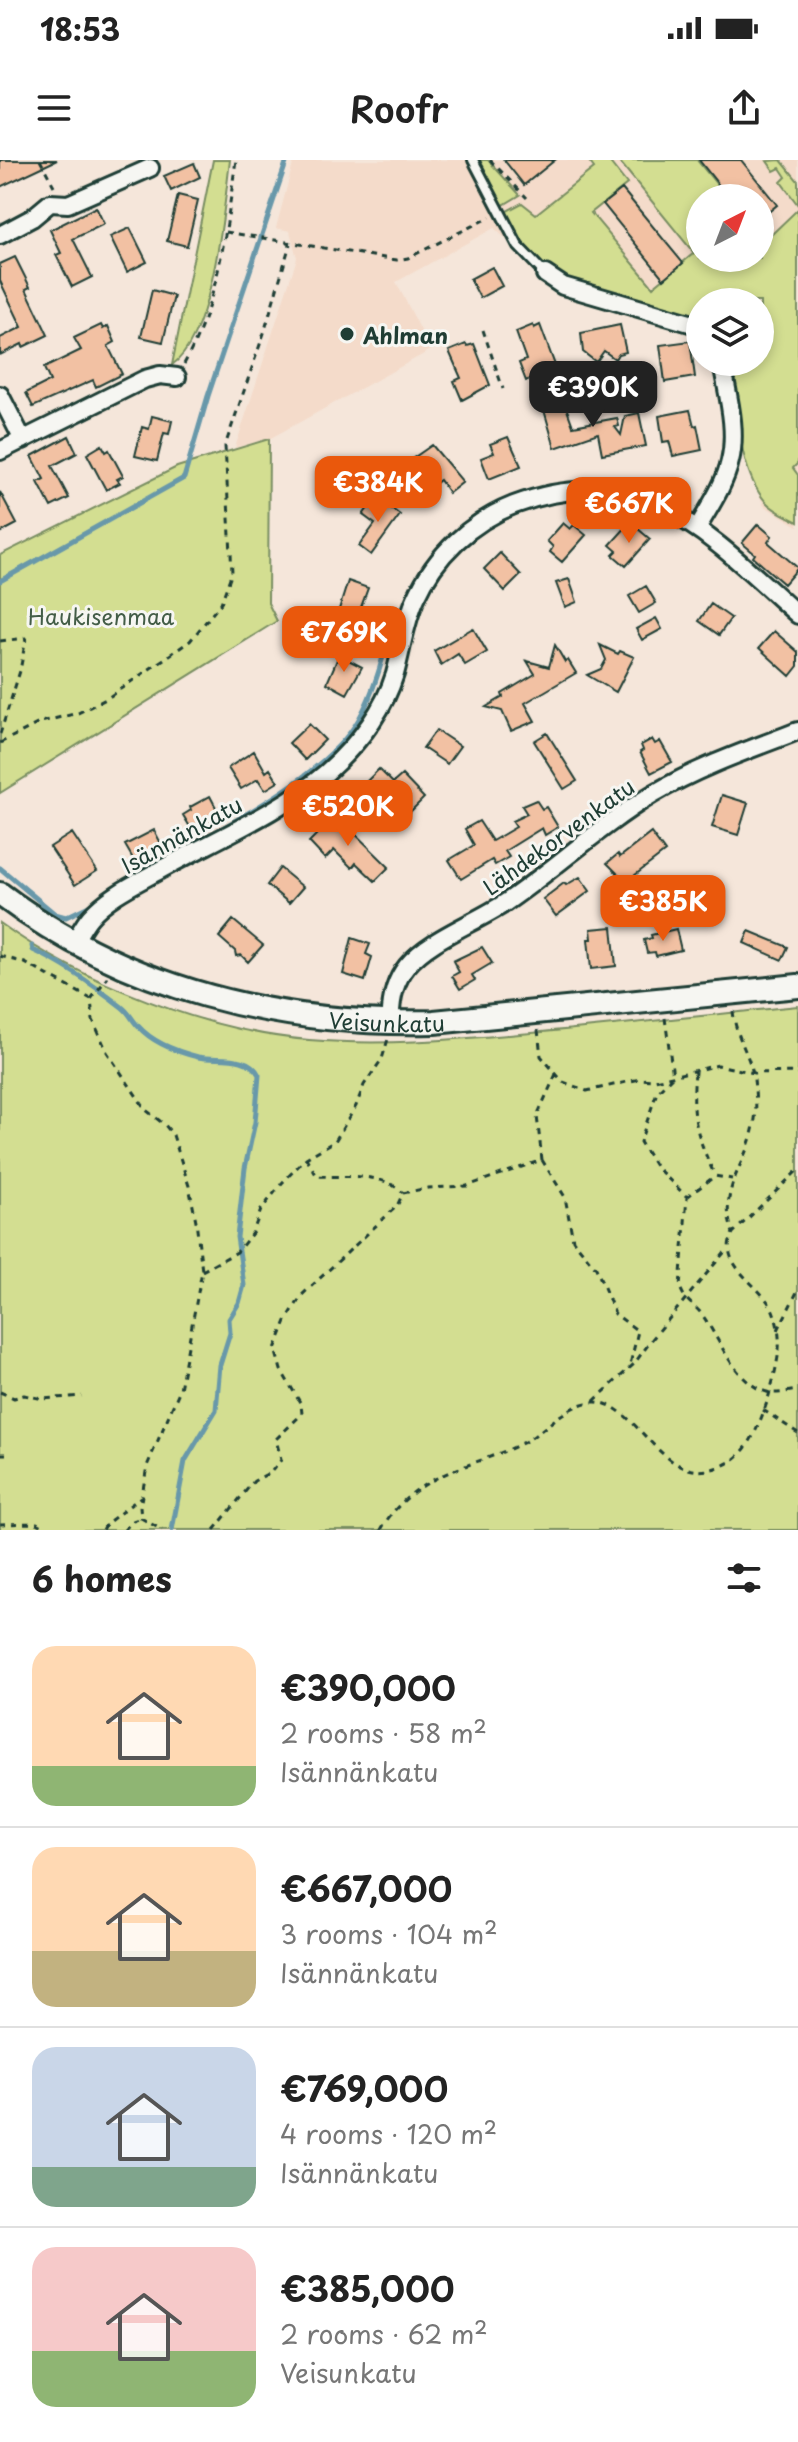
<!DOCTYPE html>
<html lang="en">
<head>
<meta charset="utf-8">
<style>
  body { margin:0; font-family:"Playpen Sans",sans-serif; background:#f2f2f2; color:#222; height:100vh; display:flex; flex-direction:column; font-size:30px; white-space:nowrap }
  * { box-sizing:border-box; margin:0 }
  p { font-size:26px; color:#767676 }
  .icon { flex:none; width:44px; height:44px; fill:none; stroke:currentColor; stroke-width:2; stroke-linecap:round; stroke-linejoin:round }
  .map { position:relative; height:1370px; overflow:hidden }
  .panel { display:flex; flex-direction:column; background:#fff; flex:1 }
  .panel>* { flex:none }
  .needle { width:52px; rotate:42deg }
  .tools { position:absolute; left:686px; top:24px; display:grid; gap:16px }
  .tools a { display:grid; place-items:center; width:88px; height:88px; border-radius:50%; background:#fff; box-shadow:0 4px 12px #0003; font-size:40px }
  .price { position:absolute; translate:-50% -68px; padding:0 18px; border-radius:16px; background:#ea580c; color:#fff; font-size:26px; line-height:52px; filter:drop-shadow(0 2px 4px #0008) }
  .price::after { content:''; position:absolute; left:50%; top:48px; width:24px; height:18px; margin-left:-12px; background:inherit; clip-path:polygon(0 0,100% 0,50% 100%) }
  .price.current { background:#222; color:#fff }
  ul { padding:0; list-style:none }
  li { display:flex; align-items:center; gap:24px; height:200px; padding:0 32px }
  li+li { border-top:2px solid #e0e0e0 }
  li span { display:grid; place-items:center; flex:none; width:224px; height:160px; border-radius:24px; color:#555 }
  li>.icon { margin-inline-start:auto }
  span .icon { width:96px; height:96px; fill:#fffc; stroke-width:1 }
  li b { font-size:34px }
  h2 { display:flex; justify-content:space-between; align-items:center; height:96px; padding:0 32px; font-size:34px }
  .status { display:flex; justify-content:space-between; align-items:center; height:56px; padding:0 40px; background:#fff; direction:ltr }
  .status svg { height:22px; fill:currentColor }
  header { display:flex; justify-content:space-between; align-items:center; height:104px; padding:0 32px; background:#fff; font-size:36px; font-weight:600 }
  .map>svg:first-child { display:block }
  .built { fill:#f4dbca; fill-rule:evenodd }
  .green { fill:#d3de91; stroke:#798e62; stroke-width:2 }
  .lines { fill:none; stroke-linecap:round; stroke-linejoin:round }
  .stream { stroke:#6798aa; stroke-width:5 }
  .building { fill:#f2c1a3; stroke:#1f3d34; stroke-width:2 }
  .lane-casing { stroke:#1f3d34; stroke-width:14 }
  .street-casing { stroke:#1f3d34; stroke-width:22 }
  .secondary-casing { stroke:#1f3d34; stroke-width:28 }
  .path { stroke:#1f3d34; stroke-width:3; stroke-dasharray:6 6; stroke-linecap:butt }
  .lane { stroke:#f6f6f2; stroke-width:8 }
  .street { stroke:#f6f6f2; stroke-width:16 }
  .secondary { stroke:#f6f6f2; stroke-width:22 }
  .poi-dot { fill:#1f3d34; stroke:#f6f6f2; stroke-width:3 }
  .labels { text-anchor:middle; dominant-baseline:central; stroke-width:6; stroke-linejoin:round; paint-order:stroke }
  .poi-label { font-size:22px; font-weight:bold; fill:#1f3d34; stroke:#f6f6f2; text-anchor:start }
  .park-label { font-size:22px; fill:#435d47; stroke:#f6f6f2 }
  .street-label { font-size:22px; fill:#1f3d34; stroke:#f6f6f2 }
</style>
</head>
<body>
<div class="status"><b>18:53</b><svg viewBox="0 0 49 12"><path d="M0 12V9h3v3zM5 12V6h3v6zM10 12V3h3v9zM15 12V0h3v12zM26 1h20v11H26zM47 4h2v5h-2z"/></svg></div>
<header><svg class="icon" aria-label="menu" viewBox="0 0 24 24"><path d="M4 6h16M4 12h16M4 18h16"/></svg>Roofr<svg class="icon" aria-label="share" viewBox="0 0 24 24"><path d="M12 15V3M7 8l5-5 5 5M5 13v7h14v-7"/></svg></header>
<div class="map">
<svg width="798" height="1370" viewBox="0 0 798 1370">
  <rect width="100%" height="100%" fill="#f5e6da"/>
  <filter id="ink" filterUnits="userSpaceOnUse"><feTurbulence type="fractalNoise" baseFrequency=".0125" numOctaves="2"/><feDisplacementMap in="SourceGraphic" scale="16" xChannelSelector="R" yChannelSelector="G"/><feConvolveMatrix kernelMatrix="1 2 1 2 8 2 1 2 1" color-interpolation-filters="sRGB"/></filter>
  <g filter="url(#ink)">
    <path class="built" d="M 294,0 L 798,0 L 798,366 L 764,346 L 744,298 L 760,202 L 760,142 L 700,142 L 554,124 L 494,68 L 396,122 L 431,190 L 269,279 L 235,288 L 297,98 L 290,71 L 276,68 ZM 700,38 L 760,38 L 760,98 L 700,98 Z"/>
    <path class="green" d="M 213,0 L 230,0 C 224,49 213,176 172,205 Z
      M 479,0 L 488,0 L 520,35 L 500,47 L 477,3 Z
      M 588,0 L 608,0 L 627,24 L 591,53 L 653,127 L 694,93 L 619,1 L 620,0 L 697,0 L 728,38 L 700,38 L 700,98 L 760,98 L 760,61 L 772,74 L 798,49 L 798,303 L 793,308 L 798,315 L 798,362 C 787,356 774,351 766,342 C 738,312 736,242 729,202 L 760,202 L 760,142 L 700,142 L 700,158 C 656,146 568,129 534,100 C 520,88 513,68 505,52 L 522,43 L 536,54 L 594,8 Z
      M 781,0 L 798,21 L 798,45 L 781,22 L 786,17 L 780,8 L 774,11 L 767,1 Z
      M 269,279 L 268,443 L 277,461 L 0,633 L 0,395 L 177,307 Z
      M 0,763 C 81,822 208,872 309,880 C 380,886 450,880 520,874 C 613,866 705,855 798,846 L 798,1370 L 0,1370 Z"/>
    <g class="lines">
      <path class="stream" d="M 0,421 L 184,318 L 208,236 L 287,0
        M 208,676 C 255,650 333,606 359,559 C 378,525 386,484 396,447
        M 0,708 L 55,754 L 66,757 L 93,744
        M 32,786 L 33,790 C 64,804 95,826 122,847 C 129,852 132,860 138,866 C 152,882 178,892 198,897 C 218,901 248,893 259,915 L 255,962 L 245,1008 L 237,1077 L 244,1125 L 239,1143 L 229,1159 L 230,1173 L 220,1205 L 216,1250 L 185,1301 L 172,1370"/>
    </g>
    <path class="building" d="M 0,0 L 57,0 L 0,27 Z
      M 504,0 L 555,0 L 524,25 Z
      M 699,0 L 741,0 L 777,45 L 760,59 L 760,38 L 729,38 Z
      M 194,3 L 200,17 L 171,31 L 164,16 Z
      M 622,29 L 683,103 L 664,119 L 603,44 Z
      M 178,35 L 198,40 L 187,86 L 167,81 Z
      M 96,47 L 104,64 L 73,79 L 92,117 L 72,127 L 56,95 L 61,93 L 50,70 Z
      M 130,68 L 147,102 L 127,112 L 110,77 Z
      M 15,97 L 30,127 L 26,129 L 48,175 L 23,187 L 22,184 L 0,195 L 0,178 L 22,167 L 0,121 L 0,104 Z
      M 492,107 L 502,126 L 480,138 L 470,119 Z
      M 152,130 L 174,136 L 163,182 L 141,177 Z
      M 101,165 L 103,169 L 108,166 L 115,182 L 108,186 L 122,214 L 96,227 L 93,220 L 33,247 L 26,233 L 50,221 L 44,208 L 81,190 L 74,178 Z
      M 533,165 L 534,168 L 540,165 L 556,208 L 526,221 L 519,203 L 526,200 L 516,172 Z
      M 620,165 L 626,192 L 618,194 L 615,199 L 604,191 L 596,202 L 583,192 L 581,173 Z
      M 690,181 L 695,217 L 665,222 L 660,185 Z
      M 466,184 L 467,186 L 474,184 L 490,225 L 462,240 L 454,221 L 461,218 L 449,191 Z
      M 562,236 L 573,266 L 617,258 L 619,266 L 615,267 L 621,275 L 625,256 L 639,253 L 646,286 L 602,294 L 598,273 L 555,288 L 542,243 Z
      M 690,250 L 694,266 L 697,265 L 702,290 L 673,296 L 669,281 L 663,282 L 659,256 Z
      M 152,256 L 172,261 L 169,274 L 164,273 L 157,301 L 135,296 L 142,267 L 149,269 Z
      M 69,276 L 77,293 L 52,306 L 69,338 L 51,347 L 38,322 L 44,319 L 32,296 Z
      M 508,277 L 521,306 L 489,319 L 481,298 L 494,293 L 490,284 Z
      M 102,285 L 106,292 L 109,290 L 123,316 L 117,319 L 120,323 L 106,330 L 87,294 Z
      M 432,285 L 463,322 L 449,333 L 440,320 L 422,334 L 407,314 L 415,309 L 409,301 Z
      M 0,332 L 17,364 L 0,373 Z
      M 376,337 L 400,355 L 371,395 L 359,386 L 375,364 L 363,355 Z
      M 563,363 L 570,369 L 574,365 L 586,375 L 562,402 L 550,392 L 553,387 L 547,381 Z
      M 758,364 L 772,376 L 768,382 L 798,408 L 784,424 L 753,397 L 755,394 L 742,383 Z
      M 627,366 L 633,373 L 637,368 L 650,379 L 626,406 L 613,395 L 617,391 L 610,385 Z
      M 500,393 L 521,415 L 505,431 L 484,409 Z
      M 569,419 L 577,442 L 565,447 L 556,423 Z
      M 348,421 L 368,428 L 354,466 L 336,459 Z
      M 646,426 L 656,443 L 639,453 L 629,436 Z
      M 711,444 L 731,458 L 719,475 L 699,461 Z
      M 656,458 L 662,469 L 642,480 L 636,469 Z
      M 473,468 L 487,492 L 465,505 L 458,494 L 441,505 L 434,491 Z
      M 774,471 L 798,492 L 798,506 L 790,516 L 759,488 Z
      M 555,485 L 565,502 L 568,500 L 576,513 L 525,543 L 535,561 L 511,571 L 502,551 L 486,547 L 503,537 L 502,534 L 535,514 L 527,501 L 549,507 Z
      M 600,485 L 618,494 L 620,491 L 634,497 L 616,532 L 587,515 L 601,509 L 606,500 Z
      M 339,495 L 362,507 L 347,534 L 327,523 Z
      M 309,564 L 325,580 L 305,600 L 289,583 Z
      M 436,570 L 460,586 L 447,604 L 423,588 Z
      M 547,573 L 577,621 L 564,629 L 534,581 Z
      M 652,579 L 655,584 L 660,581 L 672,602 L 651,613 L 640,592 L 643,590 L 641,585 Z
      M 254,591 L 266,612 L 270,609 L 278,622 L 265,630 L 258,619 L 241,629 L 228,608 Z
      M 379,609 L 393,623 L 402,615 L 424,638 L 401,661 L 364,624 Z
      M 328,629 L 338,639 L 327,651 L 316,641 Z
      M 722,635 L 748,643 L 738,675 L 712,667 Z
      M 210,636 L 221,657 L 193,672 L 183,655 L 191,650 L 190,647 Z
      M 536,640 L 542,649 L 546,647 L 558,667 L 545,675 L 542,668 L 505,691 L 509,697 L 495,705 L 492,700 L 461,719 L 449,700 L 474,685 L 465,669 L 479,661 L 492,681 L 516,667 L 512,661 L 527,654 L 522,646 Z
      M 336,655 L 389,707 L 375,721 L 356,703 L 352,708 L 334,690 L 325,699 L 309,682 Z
      M 154,670 L 164,689 L 136,704 L 125,685 Z
      M 72,673 L 97,711 L 75,725 L 50,687 Z
      M 651,673 L 665,692 L 626,722 L 607,703 L 618,694 L 620,697 Z
      M 280,708 L 303,727 L 289,743 L 267,725 Z
      M 580,717 L 590,731 L 556,756 L 543,739 L 564,723 L 566,725 Z
      M 233,760 L 263,785 L 248,802 L 241,795 L 236,796 L 235,791 L 219,777 Z
      M 612,767 L 616,806 L 591,809 L 588,779 L 592,779 L 591,769 Z
      M 676,769 L 681,790 L 656,796 L 655,792 L 647,793 L 644,780 L 652,778 L 651,775 Z
      M 749,771 L 788,787 L 782,800 L 744,783 Z
      M 352,778 L 370,784 L 366,794 L 372,797 L 365,821 L 343,814 Z
      M 482,787 L 492,803 L 472,815 L 475,820 L 460,829 L 452,816 L 459,812 L 453,801 Z"/>
    <g class="lines">
      <defs>
        <path id="lane" d="M 473,0 L 518,86 L 545,114"/>
        <path id="street" d="M 0,75 L 32,58 L 50,43 L 68,44 L 150,8
          M 545,114 L 563,126 L 700,166
          M 0,235 L 23,280
          M 0,291 L 145,219 L 160,215 L 177,217
          M 698,367 C 710,346 725,324 730,301 C 738,269 727,233 722,202
          M 74,782 C 79,774 84,764 90,757 C 108,736 137,723 160,710 C 214,680 281,652 327,612 C 357,585 383,553 395,514 C 402,489 405,462 416,438 C 435,395 471,362 514,345 C 641,297 711,377 798,455
          M 391,863 C 390,842 394,822 407,806 C 429,779 475,763 505,743 C 555,709 600,666 653,634 C 699,607 748,590 798,571"/>
        <g id="secondary">
          <path id="s1" d="M 0,734 C 127,829 277,866 434,862 L 798,826"/>
        </g>
      </defs>
      <use href="#lane" class="lane-casing"/>
      <use href="#street" class="street-casing"/>
      <use href="#secondary" class="secondary-casing"/>
      <path class="path" d="M 40,0 L 54,26
        M 490,0 L 527,38
        M 226,72 L 397,100 L 408,98 L 490,57
        M 483,170 L 503,229
        M 184,204 C 219,141 226,70 236,0
        M 0,481 L 26,478 L 20,511 L 0,574
        M 0,583 L 41,562 L 78,553 L 106,539 L 190,481 L 221,443 L 232,412 L 225,286 L 264,173 L 290,84
        M 0,796 L 25,803 L 91,839 L 93,860 L 107,892 L 146,950 L 165,965 L 173,975 L 189,1026 L 196,1061 L 202,1111 L 180,1229 L 147,1306 L 140,1347 L 141,1358 L 162,1370
        M 91,839 L 108,817
        M 733,851 C 735,873 746,889 752,910 C 755,919 757,949 755,959 C 750,1002 716,1028 733,1073
        M 665,858 L 673,916 L 657,932 L 640,982 L 655,1006 L 687,1037 L 680,1127 C 686,1144 694,1143 703,1156 C 721,1181 734,1222 767,1232 C 775,1235 789,1231 798,1230
        M 538,870 L 541,896 L 563,922 L 587,931 L 640,919 L 655,920 L 718,905 L 754,913 L 798,912
        M 695,912 C 691,958 696,974 715,1016
        M 306,998 L 317,1016 C 346,1018 381,1011 403,1033
        M 542,1000 L 537,956 L 556,914
        M 403,1033 L 428,1028 L 467,1026 L 542,1000 L 565,1037 L 573,1080 L 596,1108 L 615,1154 L 638,1171 L 629,1209
        M 687,1037 L 715,1016 L 732,1019
        M 202,1111 L 237,1092 L 253,1072 L 261,1050 L 282,1023 L 306,998 L 335,981 L 356,946 L 364,925 L 382,899 L 388,879
        M 778,1170 L 798,1130
        M 0,1232 L 14,1238 L 24,1235 L 43,1239 L 82,1236
        M 594,1241 L 634,1204 L 653,1178 L 728,1088
        M 763,1250 L 798,1273
        M 0,1294 L 6,1294
        M 0,1364 L 37,1363 L 51,1370
        M 103,1370 L 106,1364 L 142,1336
        M 124,1370 L 133,1361 L 141,1358
        M 214,1370 L 254,1321 L 271,1312 L 281,1300 L 276,1279 L 302,1254 L 301,1244 L 281,1210 L 275,1189 L 286,1161 L 302,1135 L 397,1046 L 403,1033
        M 381,1370 C 392,1349 412,1331 433,1320 C 463,1304 498,1297 528,1280 C 548,1267 571,1241 596,1242 C 637,1244 661,1323 712,1309 C 724,1306 734,1301 743,1291 C 761,1271 776,1217 779,1189 C 780,1178 778,1164 774,1153 C 765,1126 715,1106 733,1073 L 798,1010"/>
      <use href="#lane" class="lane"/>
      <use href="#street" class="street"/>
      <use href="#secondary" class="secondary"/>
    </g>
  </g>
  <circle class="poi-dot" cx="347" cy="174" r="8"/>
  <g class="labels">
    <g class="poi-label">
      <text x="363" y="174">Ahlman</text>
    </g>
    <g class="park-label">
      <text x="101" y="455">Haukisenmaa</text>
    </g>
    <g class="street-label">
      <text transform="translate(181 674) rotate(-29)">Isännänkatu</text>
      <text transform="translate(558 676) rotate(-36)">Lähdekorvenkatu</text>
      <text stroke="none"><textPath href="#s1" startOffset="414">Veisunkatu</textPath></text>
    </g>
  </g>
</svg>
<div class="tools">
<a><svg class="needle" viewBox="-14 -14 28 28"><path d="M0-13l5 13h-10z" fill="#e53935"/><path d="M0 13l5-13h-10z" fill="#767676"/></svg></a>
<a><svg class="icon" aria-label="layers" viewBox="0 0 24 24"><path d="M12 4l9 5-9 5-9-5zM3 14l9 5 9-5"/></svg></a>
</div>
<b class="price current" style="left:593px;top:269px">€390K</b>
<b class="price" style="left:378px;top:364px">€384K</b>
<b class="price" style="left:629px;top:385px">€667K</b>
<b class="price" style="left:344px;top:514px">€769K</b>
<b class="price" style="left:348px;top:688px">€520K</b>
<b class="price" style="left:663px;top:783px">€385K</b>
</div>
<section class="panel">
<h2>6 homes<svg class="icon" aria-label="filters" viewBox="0 0 24 24"><path d="M4 7h16M4 17h16"/><circle cx="9" cy="7" r="2"/><circle cx="15" cy="17" r="2"/></svg></h2>
<ul>
<li><span style="background:linear-gradient(#ffd9b3 75%,#8fb573 0)"><svg class="icon" aria-label="home" viewBox="0 0 24 24"><path d="M3 11l9-7 9 7M6 9v11h12V9"/></svg></span><div><b>€390,000</b><p>2 rooms · 58 m²</p><p>Isännänkatu</p></div></li>
<li><span style="background:linear-gradient(#ffd9b3 65%,#c2b280 0)"><svg class="icon" aria-label="home" viewBox="0 0 24 24"><path d="M3 11l9-7 9 7M6 9v11h12V9"/></svg></span><div><b>€667,000</b><p>3 rooms · 104 m²</p><p>Isännänkatu</p></div></li>
<li><span style="background:linear-gradient(#c9d6e8 75%,#7fa58c 0)"><svg class="icon" aria-label="home" viewBox="0 0 24 24"><path d="M3 11l9-7 9 7M6 9v11h12V9"/></svg></span><div><b>€769,000</b><p>4 rooms · 120 m²</p><p>Isännänkatu</p></div></li>
<li><span style="background:linear-gradient(#f6c9c9 65%,#8fb573 0)"><svg class="icon" aria-label="home" viewBox="0 0 24 24"><path d="M3 11l9-7 9 7M6 9v11h12V9"/></svg></span><div><b>€385,000</b><p>2 rooms · 62 m²</p><p>Veisunkatu</p></div></li>
</ul>
</section>
</body>
</html>
